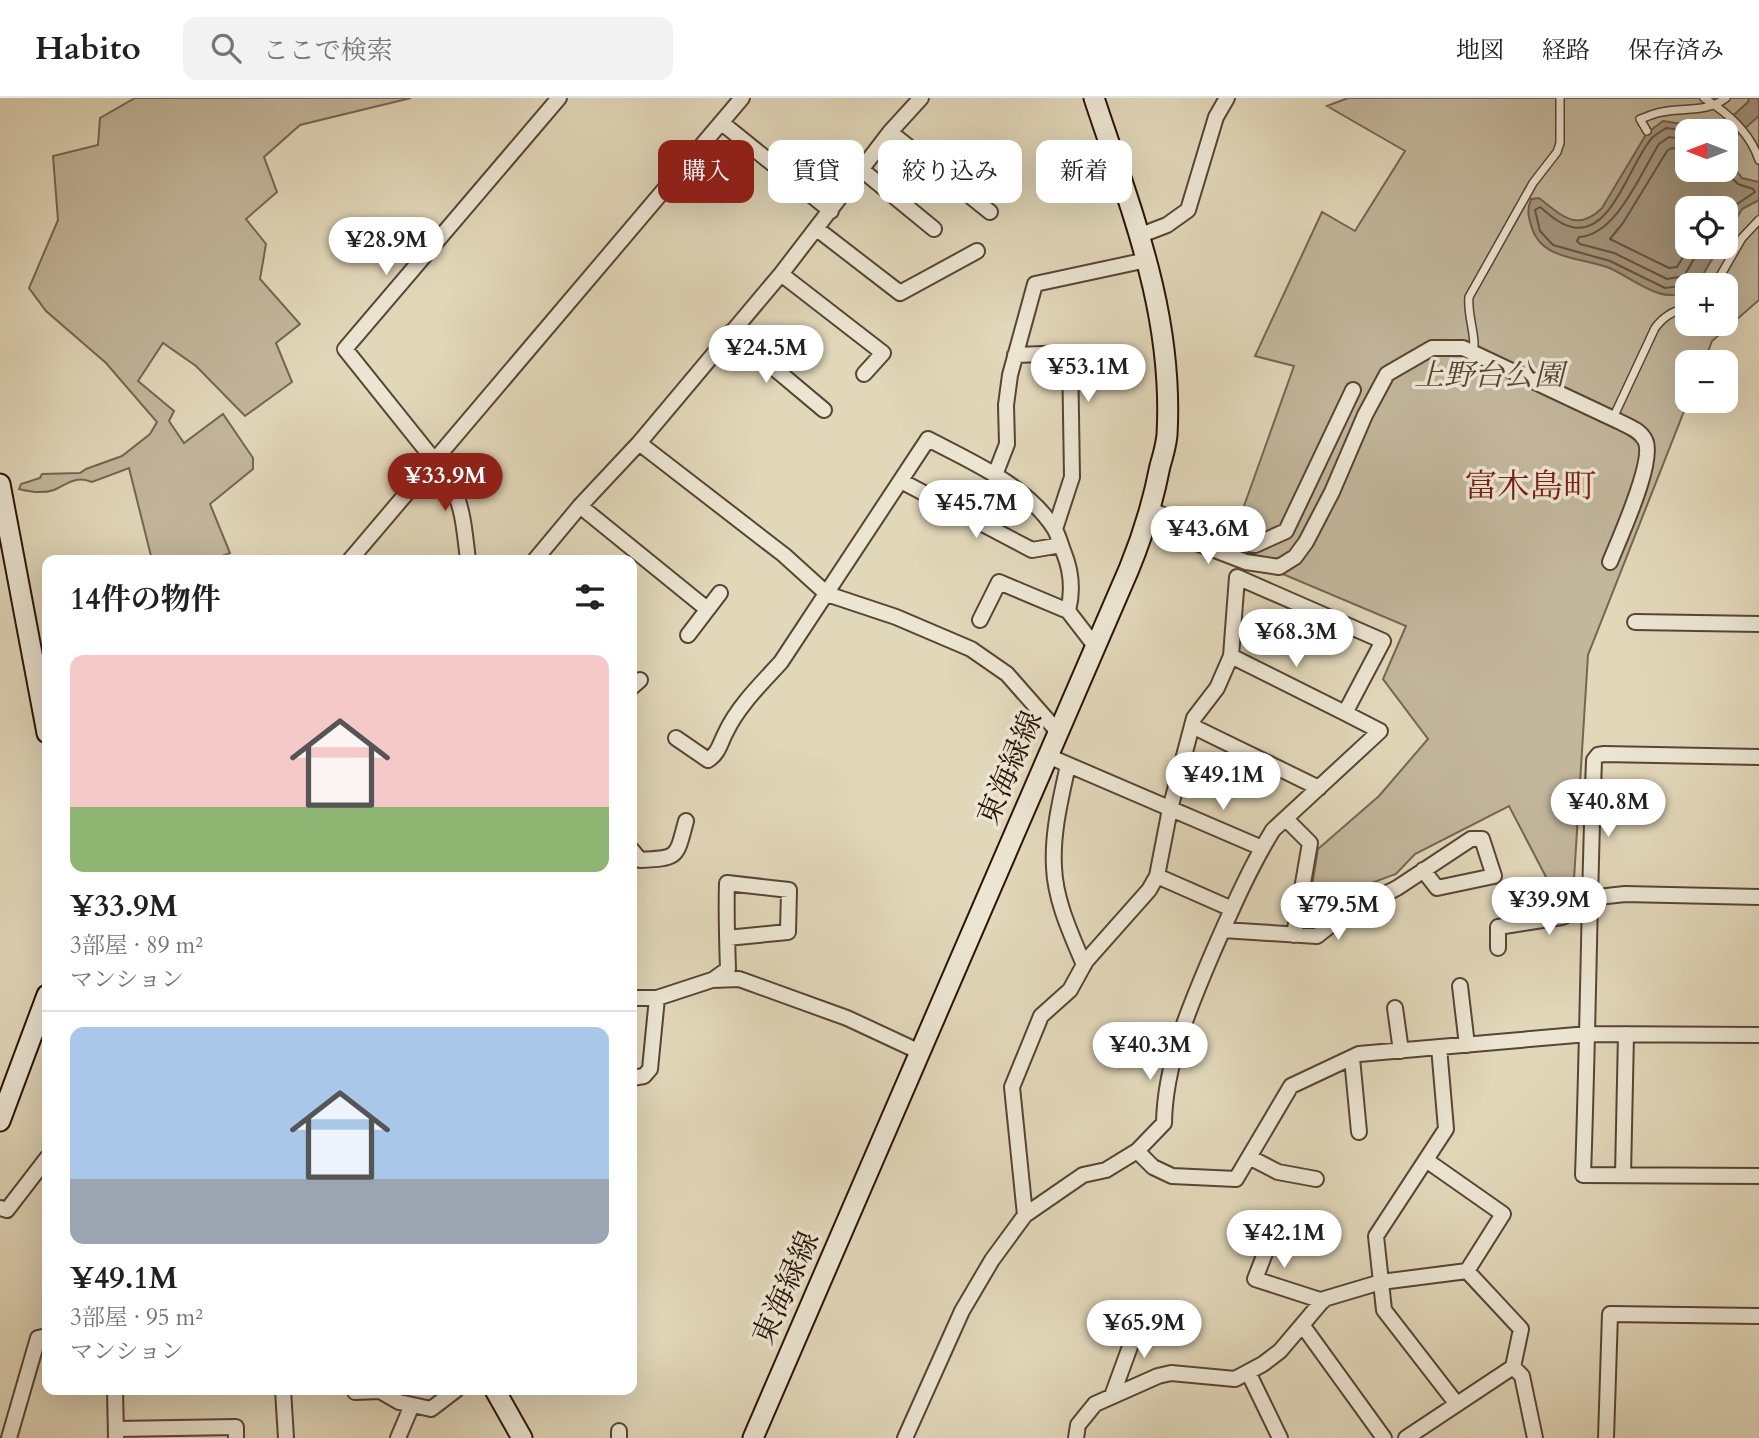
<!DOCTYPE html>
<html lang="ja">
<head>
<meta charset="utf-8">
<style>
  body { margin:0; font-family:Cardo,"Noto Serif JP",serif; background:#f2f2f2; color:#202124; height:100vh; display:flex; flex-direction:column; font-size:26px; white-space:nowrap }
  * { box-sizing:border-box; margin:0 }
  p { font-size:23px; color:#757577 }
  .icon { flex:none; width:38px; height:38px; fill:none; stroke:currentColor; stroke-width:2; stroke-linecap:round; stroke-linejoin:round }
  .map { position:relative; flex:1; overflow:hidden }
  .drawer { position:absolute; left:42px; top:457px; width:595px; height:840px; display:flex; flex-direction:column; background:#fff; border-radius:14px; box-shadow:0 7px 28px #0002 }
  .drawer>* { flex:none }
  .banner { position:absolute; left:658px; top:42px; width:665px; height:63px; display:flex; gap:14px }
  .needle { width:46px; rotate:270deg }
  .tools { position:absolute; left:1675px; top:21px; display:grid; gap:14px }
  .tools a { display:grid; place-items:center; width:63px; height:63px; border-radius:14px; background:#fff; box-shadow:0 7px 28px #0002; font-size:35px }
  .price { position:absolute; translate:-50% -60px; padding:0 16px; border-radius:24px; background:#fff; color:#222; font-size:23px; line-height:46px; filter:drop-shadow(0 2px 4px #0008) }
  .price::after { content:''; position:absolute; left:50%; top:42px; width:21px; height:16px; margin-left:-10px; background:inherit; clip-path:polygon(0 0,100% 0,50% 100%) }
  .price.on { background:#8f2418; color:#fff }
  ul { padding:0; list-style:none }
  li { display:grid; align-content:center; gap:14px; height:371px; padding:0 28px }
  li+li { border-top:2px solid #e0e0e0 }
  li span { display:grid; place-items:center; height:217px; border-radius:14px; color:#555 }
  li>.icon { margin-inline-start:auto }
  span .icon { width:126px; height:126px; fill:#fffc; stroke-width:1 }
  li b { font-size:30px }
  h2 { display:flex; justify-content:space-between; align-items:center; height:84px; padding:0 28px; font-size:30px }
  .pill { padding:0 24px; border-radius:14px; background:#fff; box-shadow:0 7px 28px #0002; font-size:24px; line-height:63px }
  .pill.on { background:#8f2418; color:#fff }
  header { display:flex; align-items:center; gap:42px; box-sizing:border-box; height:98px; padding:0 35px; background:#fff; border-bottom:2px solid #e0e0e0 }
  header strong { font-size:33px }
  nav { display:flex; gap:38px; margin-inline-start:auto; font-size:24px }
  .search { width:490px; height:63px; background:#f2f2f2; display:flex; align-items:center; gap:18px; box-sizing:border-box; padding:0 24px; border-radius:14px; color:#757577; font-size:26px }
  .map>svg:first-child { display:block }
  .green { fill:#c2b69b; stroke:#766552; stroke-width:2; fill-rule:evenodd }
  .water { fill:#a3957d; stroke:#73614e; stroke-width:2; fill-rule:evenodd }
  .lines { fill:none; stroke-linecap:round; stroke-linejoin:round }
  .shore { stroke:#675442; stroke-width:2 }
  .lane-casing { stroke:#584534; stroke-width:10 }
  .street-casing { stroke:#584534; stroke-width:18 }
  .secondary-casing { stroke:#2b1408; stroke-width:23 }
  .lane { stroke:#ece5d2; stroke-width:7 }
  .street { stroke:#ece5d2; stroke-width:14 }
  .secondary { stroke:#ece5d2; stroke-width:19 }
  .labels { text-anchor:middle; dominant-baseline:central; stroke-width:7; stroke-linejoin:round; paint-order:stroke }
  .park-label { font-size:30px; font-style:italic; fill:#584534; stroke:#ece5d2 }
  .street-label { font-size:30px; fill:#2b1408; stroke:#ece5d2 }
  .quarter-label { font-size:33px; fill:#7a1f14; stroke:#ece5d2 }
</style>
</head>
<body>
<header>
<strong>Habito</strong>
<div class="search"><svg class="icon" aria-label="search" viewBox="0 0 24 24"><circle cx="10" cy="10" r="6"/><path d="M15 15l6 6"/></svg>ここで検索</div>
<nav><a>地図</a><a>経路</a><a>保存済み</a></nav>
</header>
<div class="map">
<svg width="1759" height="1340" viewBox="0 0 1759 1340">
  <rect width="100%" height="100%" fill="#e1d7b9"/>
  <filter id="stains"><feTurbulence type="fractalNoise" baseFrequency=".00286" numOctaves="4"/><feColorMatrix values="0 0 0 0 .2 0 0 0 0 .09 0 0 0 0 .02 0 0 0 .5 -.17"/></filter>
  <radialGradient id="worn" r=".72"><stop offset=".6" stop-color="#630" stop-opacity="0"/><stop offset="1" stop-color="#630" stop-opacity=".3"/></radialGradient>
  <path class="green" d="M 135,0 L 411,0 L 300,27 L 264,59 L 277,94 L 246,121 L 266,146 L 260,181 L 300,226 L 276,245 L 292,284 L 245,318 L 196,268 L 163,245 L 138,283 L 174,313 L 169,323 L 184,345 L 223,316 L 253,360 L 253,371 L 210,406 L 230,455 L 212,462 L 152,462 L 129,370 L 92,384 C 75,377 68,386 54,392 C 42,396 30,394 19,391 L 21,386 L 40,380 L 42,376 L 80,375 L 86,371 L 122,358 L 150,336 L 157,324 L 106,265 L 46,213 L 29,190 L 58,122 L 53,58 L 98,47 L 100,20 Z
    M 1348,0 L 1759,0 L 1759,202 L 1712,243 L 1704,264 L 1687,264 L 1688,303 L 1588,557 L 1573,797 L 1558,802 L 1509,708 L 1415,756 L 1396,776 L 1339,797 L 1311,819 L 1308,812 L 1318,751 L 1379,698 L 1428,641 L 1383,581 L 1406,528 L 1266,469 L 1234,436 L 1294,268 L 1255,258 L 1322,114 L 1355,133 L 1405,53 L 1327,8 ZM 1687,33 L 1726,33 L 1726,72 L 1687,72 ZM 1687,110 L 1726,110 L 1726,149 L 1687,149 ZM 1687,187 L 1726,187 L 1726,226 L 1687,226 Z"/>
  <path class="water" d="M 1749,0 L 1759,0 L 1759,18 L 1729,44 L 1726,60 L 1742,80 L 1759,84 L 1759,102 L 1742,111 L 1726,138 L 1726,110 L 1687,110 L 1687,149 L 1719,149 L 1697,187 L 1687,187 L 1687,193 C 1661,208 1631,178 1607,169 C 1579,159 1540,162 1531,127 C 1528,117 1527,112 1531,101 L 1539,100 C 1561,117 1577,135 1602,110 L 1647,35 L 1663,23 L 1703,29 L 1726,24 L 1748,4 ZM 1687,33 L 1726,33 L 1726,72 L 1687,72 Z"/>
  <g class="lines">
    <path class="shore" d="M 1687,42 L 1669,39 L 1659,46 C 1641,74 1617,137 1579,139 L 1577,143 L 1580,146 L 1614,155 L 1667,181 L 1684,178 L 1701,149
      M 1687,52 L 1672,50 L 1667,53 L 1623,125 L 1610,141 L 1669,170 L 1677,169 L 1689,149
      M 1724,72 L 1738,86 L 1753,91 L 1755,94 L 1737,106 L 1726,125
      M 1687,187 L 1665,190 L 1610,163 L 1553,147 L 1540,133 L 1535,112 L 1540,109 C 1549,116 1560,127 1572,129 C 1612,139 1631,62 1652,40 C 1656,36 1662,33 1666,30 L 1690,33"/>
    <defs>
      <path id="lane" d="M 1704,0 C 1728,15 1750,34 1759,62
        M 1647,33 L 1640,21 C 1647,19 1654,15 1662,14 C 1685,9 1706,15 1726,0
        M 1715,187 L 1742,140 L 1759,122
        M 1473,255 C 1477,239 1467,218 1469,199 L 1533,85 L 1557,54 L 1560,45 L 1560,0
        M 1613,320 L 1655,230 C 1664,218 1672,214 1687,209"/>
      <path id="street" d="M 722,25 L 831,113
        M 890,34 L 990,114
        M 862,72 L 934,131
        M 817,131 L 900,195 L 977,153
        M 1141,137 L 1167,127 L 1188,112 L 1216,19 L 1227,0
        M 781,176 L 883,255 L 864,276
        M 731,234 L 824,312
        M 1015,257 L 1070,255 L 1072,379 L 1055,431
        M 639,345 L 784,457 L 827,496 L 896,519 L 971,551 L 1007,576 L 1058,634
        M 995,377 L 1007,346 L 1006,307 L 1010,277 L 1035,186 L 1147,162
        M 901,383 L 1032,452 L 1061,447
        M 580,408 L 707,511
        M 1151,412 L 1227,443 L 1255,447 L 1286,433 L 1353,292
        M 1147,426 L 1246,464 L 1279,469 L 1295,459 L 1306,444 L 1332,394 L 1365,317 L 1387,276 L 1432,250 L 1463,250 L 1618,323 C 1628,328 1640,332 1645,342 C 1656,362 1619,441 1610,464
        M 350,462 L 742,0
        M 468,462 C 464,430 464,413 450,382 L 345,251 L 559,0
        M 535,462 L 580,408 L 639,345 L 781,176 L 890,34 L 921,0
        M 980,522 L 999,484 L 1068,513 L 1095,548
        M 1635,524 L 1759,526
        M 688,537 L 720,495
        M 1231,558 L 1345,615
        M 632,589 L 640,582
        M 1192,628 L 1319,690
        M 676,640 L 708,662 C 719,655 720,645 726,634 C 738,608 762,585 781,564 L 928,341 C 972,364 1026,387 1054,430 C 1059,438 1061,448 1064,455 C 1072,475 1073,493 1068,513
        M 1048,658 L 1262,750
        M 1759,659 L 1604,656 L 1598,657 L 1594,662 C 1589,800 1588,938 1583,1077 L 1759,1078
        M 1068,667 C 1061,700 1052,734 1054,769 C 1055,802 1071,836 1084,867
        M 1286,721 L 1310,745 L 1294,837
        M 632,752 L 640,762 C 679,760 676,760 686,723
        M 1157,778 L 1232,811
        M 1589,800 L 1625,796 L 1759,799
        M 1223,832 L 1317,838 L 1345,816 L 1397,790 L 1471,741 L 1482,741 L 1494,778 L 1437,790 L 1423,772
        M 1498,850 L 1498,829 L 1562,819 L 1577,813 L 1588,814
        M 714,881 L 728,871 C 727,842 726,814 727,785 L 789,792 L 788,834 L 727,840
        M 1460,888 L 1467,947
        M 632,900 L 657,900 L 712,882 L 739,881 L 847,920 L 920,954
        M 1395,910 L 1401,953
        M 1439,949 L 1446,1031 L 1376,1138 L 1384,1212 L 1456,1305
        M 1352,960 L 1359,1034
        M 632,980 L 644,978 L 650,971 L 657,900
        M 1137,1053 L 1153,1069 L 1172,1078 L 1236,1081 L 1291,988 L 1359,956 L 1588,936 L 1759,937
        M 1249,1059 L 1278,1074 L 1316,1081
        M 1426,1062 L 1503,1116 L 1467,1173
        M 1623,1077 L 1626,936
        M 0,1110 L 7,1112 L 47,1060
        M 1276,1127 L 1255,1181 L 1323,1203
        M 1303,1228 L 1384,1340
        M 1513,1269 L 1522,1278 L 1535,1340
        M 1248,1274 L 1280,1340
        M 115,1292 L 116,1339
        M 283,1292 L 286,1340
        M 355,1294 L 380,1293 L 399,1304 L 431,1311 L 456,1292
        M 1112,1298 L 1143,1213
        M 116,1331 L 236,1329 L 236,1340
        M 619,1333 L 619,1340
        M 9,1340 L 38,1240 L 47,1238
        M 398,1340 L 412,1307
        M 905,1340 L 962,1213 L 992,1162 L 1025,1117 L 1083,1077 L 1106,1072 L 1137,1053 L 1164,1025 C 1165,965 1190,908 1213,854 C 1231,813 1249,771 1273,732 L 1380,633 L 1345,615 L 1383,543 L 1237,479 L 1231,558 L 1217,590 L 1194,620 L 1170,711 L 1157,778 L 1149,792 L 1086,863 L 1070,892 L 1041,918 L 1012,989 L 1025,1117
        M 1076,1340 L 1078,1327 L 1095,1306 L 1158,1278 L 1171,1275 L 1235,1281 L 1263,1266 L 1280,1253 L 1324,1201 L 1381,1184 L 1467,1173 L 1521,1231 L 1513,1269 L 1406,1340
        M 1606,1340 L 1610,1216 L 1759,1218"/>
      <path id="secondary" d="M 0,386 L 47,635
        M 0,1023 L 47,897
        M 495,1292 L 522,1340
        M 753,1340 L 1129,471 C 1143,437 1153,404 1160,368 C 1163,358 1166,347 1167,337 C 1174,215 1131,112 1094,0"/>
    </defs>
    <use href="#lane" class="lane-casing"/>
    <use href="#street" class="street-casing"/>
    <use href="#secondary" class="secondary-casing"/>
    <use href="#lane" class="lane"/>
    <use href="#street" class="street"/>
    <use href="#secondary" class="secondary"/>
  </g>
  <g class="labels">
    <g class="park-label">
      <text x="1489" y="277">上野台公園</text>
    </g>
    <g class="street-label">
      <text transform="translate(1010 670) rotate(-67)">東海緑線</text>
      <text transform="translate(786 1190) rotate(-66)">東海緑線</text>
    </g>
    <g class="quarter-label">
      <text x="1530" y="388">富木島町</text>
    </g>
  </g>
  <rect width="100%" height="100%" filter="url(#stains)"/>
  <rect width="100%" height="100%" fill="url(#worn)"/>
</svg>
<div class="tools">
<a><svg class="needle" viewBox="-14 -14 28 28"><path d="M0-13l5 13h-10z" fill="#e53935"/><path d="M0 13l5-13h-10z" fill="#757577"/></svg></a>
<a><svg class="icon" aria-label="locate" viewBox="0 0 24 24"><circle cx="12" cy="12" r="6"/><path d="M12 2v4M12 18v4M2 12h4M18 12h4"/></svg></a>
<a>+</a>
<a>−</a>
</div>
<b class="price" style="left:386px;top:179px">¥28.9M</b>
<b class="price" style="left:766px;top:287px">¥24.5M</b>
<b class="price" style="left:1088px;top:306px">¥53.1M</b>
<b class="price on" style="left:445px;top:415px">¥33.9M</b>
<b class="price" style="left:976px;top:442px">¥45.7M</b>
<b class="price" style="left:1208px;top:468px">¥43.6M</b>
<b class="price" style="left:1296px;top:571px">¥68.3M</b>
<b class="price" style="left:1223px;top:714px">¥49.1M</b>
<b class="price" style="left:1608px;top:741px">¥40.8M</b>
<b class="price" style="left:1549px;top:839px">¥39.9M</b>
<b class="price" style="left:1338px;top:844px">¥79.5M</b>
<b class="price" style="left:1150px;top:984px">¥40.3M</b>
<b class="price" style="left:1284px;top:1172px">¥42.1M</b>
<b class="price" style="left:1144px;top:1262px">¥65.9M</b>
<div class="banner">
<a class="pill on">購入</a>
<a class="pill">賃貸</a>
<a class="pill">絞り込み</a>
<a class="pill">新着</a>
</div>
<section class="drawer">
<h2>14件の物件<svg class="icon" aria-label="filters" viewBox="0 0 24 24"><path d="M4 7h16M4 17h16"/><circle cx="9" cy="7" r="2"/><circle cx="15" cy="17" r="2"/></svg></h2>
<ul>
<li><span style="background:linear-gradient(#f6c9c9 70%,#8fb573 0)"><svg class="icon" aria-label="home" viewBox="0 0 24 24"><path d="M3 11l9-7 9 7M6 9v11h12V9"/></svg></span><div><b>¥33.9M</b><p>3部屋 · 89 m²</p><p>マンション</p></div></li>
<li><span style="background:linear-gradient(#a9c7e8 70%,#9aa5b1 0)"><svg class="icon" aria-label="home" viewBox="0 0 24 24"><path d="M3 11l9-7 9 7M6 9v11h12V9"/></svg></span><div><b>¥49.1M</b><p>3部屋 · 95 m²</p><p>マンション</p></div></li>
</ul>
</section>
</div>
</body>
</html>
